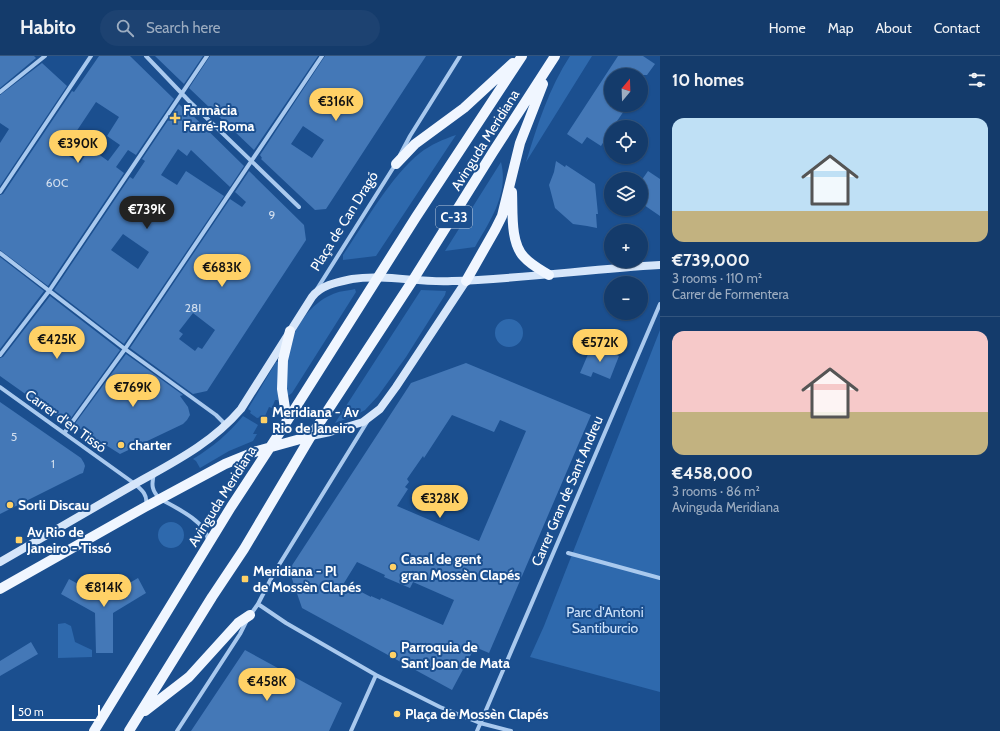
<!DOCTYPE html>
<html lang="en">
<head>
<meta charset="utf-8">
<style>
  body { margin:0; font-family:Cabin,sans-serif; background:#1d4271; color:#f1f3f6; height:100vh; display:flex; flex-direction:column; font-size:15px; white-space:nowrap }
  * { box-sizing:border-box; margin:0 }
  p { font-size:13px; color:#9dadc1 }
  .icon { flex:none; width:22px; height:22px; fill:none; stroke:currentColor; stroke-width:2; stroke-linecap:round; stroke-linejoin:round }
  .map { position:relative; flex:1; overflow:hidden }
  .side { display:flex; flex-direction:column; background:#143b6b; width:340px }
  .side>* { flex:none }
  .needle { width:26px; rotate:19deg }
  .tools { position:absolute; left:604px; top:12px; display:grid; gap:8px }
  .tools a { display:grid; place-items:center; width:44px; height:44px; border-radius:50%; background:#143b6b; box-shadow:0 1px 3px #0004,0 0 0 1px #33557e; font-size:20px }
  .scale { position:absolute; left:12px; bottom:10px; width:88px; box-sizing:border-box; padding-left:4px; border:2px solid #fff; border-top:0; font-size:11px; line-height:14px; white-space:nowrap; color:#fff; -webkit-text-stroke:3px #1b4f8f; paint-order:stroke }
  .price { position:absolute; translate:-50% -34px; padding:0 9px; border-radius:14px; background:#ffd166; color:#111; font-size:13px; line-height:26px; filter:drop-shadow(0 1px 2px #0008) }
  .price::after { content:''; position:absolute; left:50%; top:24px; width:12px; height:9px; margin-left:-6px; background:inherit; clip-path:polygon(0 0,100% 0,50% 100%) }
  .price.on { background:#222; color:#fff }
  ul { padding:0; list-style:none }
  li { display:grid; align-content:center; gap:8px; height:212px; padding:0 12px }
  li+li { border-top:1px solid #33557e }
  li span { display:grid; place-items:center; height:124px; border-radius:12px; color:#555 }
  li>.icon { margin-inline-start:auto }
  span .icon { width:72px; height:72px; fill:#fffc; stroke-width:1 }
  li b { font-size:17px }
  h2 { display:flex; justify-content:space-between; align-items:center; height:48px; padding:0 12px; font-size:17px }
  header { display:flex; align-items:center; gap:24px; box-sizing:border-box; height:56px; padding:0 20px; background:#143b6b; border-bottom:1px solid #33557e }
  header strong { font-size:19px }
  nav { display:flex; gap:22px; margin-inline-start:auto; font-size:14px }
  .search { width:280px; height:36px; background:#1d4271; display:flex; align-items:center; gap:10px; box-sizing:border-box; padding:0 14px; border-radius:22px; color:#9dadc1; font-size:15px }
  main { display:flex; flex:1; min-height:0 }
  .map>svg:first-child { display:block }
  .green { fill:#2e69ad }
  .building { fill:#4478b7; fill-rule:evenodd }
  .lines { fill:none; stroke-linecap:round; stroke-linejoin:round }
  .street { stroke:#a9c9ee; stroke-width:4 }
  .secondary { stroke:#d6e6fa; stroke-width:8 }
  .primary { stroke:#f0f6ff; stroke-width:10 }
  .poi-dot { fill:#ffd166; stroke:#1b4f8f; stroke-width:1.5 }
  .labels { text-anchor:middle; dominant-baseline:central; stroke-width:4; stroke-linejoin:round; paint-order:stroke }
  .number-label { font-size:12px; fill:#d0dded }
  .shield { fill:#1b4f8f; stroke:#bbcadd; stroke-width:1 }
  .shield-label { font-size:13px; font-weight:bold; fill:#fff }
  .poi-label { font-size:14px; font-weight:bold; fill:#fff; stroke:#1b4f8f; text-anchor:start }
  .street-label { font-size:14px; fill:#fff; stroke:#1b4f8f }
  .park-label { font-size:14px; fill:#cfe3fa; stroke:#1b4f8f }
</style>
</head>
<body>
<header>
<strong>Habito</strong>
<div class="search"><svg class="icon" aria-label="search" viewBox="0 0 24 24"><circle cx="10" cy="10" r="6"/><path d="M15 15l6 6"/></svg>Search here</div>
<nav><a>Home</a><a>Map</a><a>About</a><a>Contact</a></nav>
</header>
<main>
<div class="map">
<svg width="660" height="675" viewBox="0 0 660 675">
  <rect width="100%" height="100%" fill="#1b4f8f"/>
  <path class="green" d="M 570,0 L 592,0 L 526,106 C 537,70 549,32 570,0 Z
    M 456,79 L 376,200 L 343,204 L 343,199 C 364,168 391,120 420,97 C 430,89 444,83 456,79 Z
    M 501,106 C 509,138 490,165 475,191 L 445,195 Z
    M 355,233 L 356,236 L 292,337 L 288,340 L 286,337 C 287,325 286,305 288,294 C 294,272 311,247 331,239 C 338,235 347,235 355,233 Z
    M 421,234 L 446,235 L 445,239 L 406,301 L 378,340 L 365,354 L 354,360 L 335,367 Z
    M495 277a14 14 0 1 1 28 0a14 14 0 1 1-28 0Z
    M 660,274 L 660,636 L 530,601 L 544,570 Z
    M 276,306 L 279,306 L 278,344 L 275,344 L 272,352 L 269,351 L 265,360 L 257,362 L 250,357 L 251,355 L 248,353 Z
    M 243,360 L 258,369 L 253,378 L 257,378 L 253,385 L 229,395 L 200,412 L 196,405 L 193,403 C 214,390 228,378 243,360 Z
    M158 479a13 13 0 1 1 26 0a13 13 0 1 1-26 0Z
    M 65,567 L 71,570 L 75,586 L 92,594 L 92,601 L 58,602 L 58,568 Z"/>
  <path class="building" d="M 0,0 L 34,0 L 36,2 L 0,32 Z
    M 99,0 L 130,0 L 174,43 L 136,99 L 128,94 L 116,111 L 124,117 L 48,230 L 0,194 L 0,139 L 3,138 L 72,35 L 74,36 ZM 96,46 L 119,61 L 107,80 L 120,89 L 108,105 L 90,92 L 80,107 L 64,97 L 78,77 L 76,76 Z
    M 155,0 L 203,0 L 184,28 Z
    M 210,0 L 318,0 L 254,94 L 189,32 Z
    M 325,0 L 426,0 L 326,153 L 315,154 L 261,103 L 262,102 L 260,99 ZM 303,70 L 324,84 L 312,102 L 291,88 Z
    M 618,0 L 643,0 L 655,8 L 647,19 L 611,19 L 611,49 L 628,49 L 613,71 L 611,71 L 611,74 L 601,90 L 587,81 L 582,88 L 567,78 Z
    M 42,7 L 67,30 L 0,130 L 0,87 L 9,73 L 0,67 L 0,39 Z
    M 179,48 L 183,52 L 184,51 L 244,110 L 230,131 L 191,94 L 187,100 L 178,93 L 161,119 L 177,129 L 186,115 L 224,140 L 124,288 L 54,234 L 130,121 L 133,123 L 145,105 L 142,103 ZM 123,178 L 149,196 L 138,213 L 111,194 Z
    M 556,105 L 565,111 L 566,109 L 595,128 L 598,158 L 596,158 L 597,172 L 587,170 L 573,168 L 555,152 L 549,129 L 554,116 Z
    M 249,115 L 304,169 L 306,184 L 207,335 L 193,338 L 130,292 L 230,143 L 242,151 L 246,146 L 235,136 ZM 193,257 L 215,274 L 202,293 L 198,291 L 195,295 L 179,283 L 183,278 L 179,275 Z
    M 648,115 L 660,123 L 660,160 L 641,147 L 641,125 Z
    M 0,201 L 44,235 L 0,293 Z
    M 50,240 L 120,294 L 68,366 L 63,363 L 62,364 L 0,320 L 0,302 L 3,301 Z
    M 592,289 L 619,300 L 610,323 L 593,316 L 591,321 L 580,317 Z
    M 126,298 L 183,339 L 180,340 L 188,351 L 190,359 L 187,364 L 183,368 L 120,398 L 74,369 Z
    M 466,307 L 591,359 L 489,597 L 475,591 L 452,634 L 302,552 L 289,514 L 411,327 ZM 452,359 L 494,376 L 500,364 L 526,375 L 479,485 L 397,450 L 408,433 L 405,431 L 409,426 L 407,423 L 423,400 L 424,402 ZM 357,506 L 385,519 L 384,521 L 410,532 L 413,526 L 454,544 L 443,569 L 381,542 L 380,544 L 371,540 L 371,541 L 344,527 Z
    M 0,346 L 81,402 L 84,407 L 85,410 L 83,417 L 80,418 L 0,458 Z
    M 138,522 L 146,537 L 113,557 L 113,597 L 96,597 L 95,557 L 61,538 L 69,523 L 104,542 Z
    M 31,586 L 38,598 L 0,620 L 0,605 Z
    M 245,594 L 342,647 L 329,675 L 191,675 Z"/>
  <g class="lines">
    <path class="street" d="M 146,0 L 189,45 L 299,151
      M 0,36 L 45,0
      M 400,99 L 410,80 L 460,0
      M 0,136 L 91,0
      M 0,197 L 125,293 L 216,359 L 223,366 L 224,371
      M 317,233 L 395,109
      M 0,299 L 49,235 L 207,0
      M 0,331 L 135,428 C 142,434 148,439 146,449
      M 65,376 L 125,293 L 322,0
      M 154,418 C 151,429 152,435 160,443 C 175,451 207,466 208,484
      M 568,497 L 660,522
      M 258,548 L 286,567 L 376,619 L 440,651 L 480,667 L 511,675
      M 251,558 L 258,548 L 274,517 L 367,366
      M 177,675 L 240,578 L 247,564
      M 351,675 L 376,619
      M 477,675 L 660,248"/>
    <path class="secondary" d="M 311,380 L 330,376 L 363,366 L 380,353 L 396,331 L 466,225
      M 0,506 C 45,480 90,454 135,428 C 174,406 211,388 241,353 L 312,241 C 321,229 338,226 352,223 C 385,218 419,227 452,225 C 522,223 590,213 660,209"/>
    <path class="primary" d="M 396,108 L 415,88 L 464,52 L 513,7
      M 512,136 C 513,155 510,187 524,201 C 531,209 541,214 549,219
      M 466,225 L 495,174 L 502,160 L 520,87 L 543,28
      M 287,365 L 282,333 L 283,304 L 290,275
      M 0,533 L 145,451 L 225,408 L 257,395 L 311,380
      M 145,655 L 189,621 L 238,567 L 250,559
      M 94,675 L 231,451 L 282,373 L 416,161 L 522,0
      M 129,675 L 212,541 L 244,493 L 311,380 L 413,224 L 493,96 L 555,0"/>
  </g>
  <g class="poi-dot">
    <path d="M173 56h4v4h4v4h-4v4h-4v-4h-4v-4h4z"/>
    <rect x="260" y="360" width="8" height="8" rx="2"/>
    <circle cx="121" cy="389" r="4"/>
    <circle cx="10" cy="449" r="4"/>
    <rect x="15" y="480" width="8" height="8" rx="2"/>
    <circle cx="393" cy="511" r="4"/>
    <rect x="241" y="519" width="8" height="8" rx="2"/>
    <circle cx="393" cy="599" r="4"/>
    <circle cx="397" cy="658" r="4"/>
  </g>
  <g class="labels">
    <g class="number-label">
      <text x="57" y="126">60C</text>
      <text x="272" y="158">9</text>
      <text x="193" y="251">28I</text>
      <text x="14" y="380">5</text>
      <text x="53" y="407">1</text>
    </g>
    <rect class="shield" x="436" y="150" width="36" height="22" rx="3"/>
    <g class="shield-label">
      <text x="454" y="161">C-33</text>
    </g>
    <g class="poi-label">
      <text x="183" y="54">Farmàcia<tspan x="183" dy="16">Farré-Roma</tspan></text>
      <text x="272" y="356">Meridiana - Av<tspan x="272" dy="16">Rio de Janeiro</tspan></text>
      <text x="129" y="389">charter</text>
      <text x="18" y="449">Sorli Discau</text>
      <text x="27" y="476">Av Rio de<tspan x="27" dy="16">Janeiro - Tissó</tspan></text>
      <text x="401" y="503">Casal de gent<tspan x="401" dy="16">gran Mossèn Clapés</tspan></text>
      <text x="253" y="515">Meridiana - Pl<tspan x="253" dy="16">de Mossèn Clapés</tspan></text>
      <text x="401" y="591">Parroquia de<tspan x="401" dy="16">Sant Joan de Mata</tspan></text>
      <text x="405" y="658">Plaça de Mossèn Clapés</text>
    </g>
    <g class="street-label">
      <text transform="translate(485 84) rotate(-58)">Avinguda Meridiana</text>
      <text transform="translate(344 165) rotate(-58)">Plaça de Can Dragó</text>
      <text transform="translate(66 365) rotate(36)">Carrer d'en Tissó</text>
      <text transform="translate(567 435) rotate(-67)">Carrer Gran de Sant Andreu</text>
      <text transform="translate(222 440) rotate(-58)">Avinguda Meridiana</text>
    </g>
    <g class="park-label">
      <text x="605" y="556">Parc d'Antoni<tspan x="605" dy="16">Santiburcio</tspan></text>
    </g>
  </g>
</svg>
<div class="tools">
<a><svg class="needle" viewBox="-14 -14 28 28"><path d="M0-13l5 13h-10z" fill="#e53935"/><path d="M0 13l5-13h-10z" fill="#9dadc1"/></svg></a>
<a><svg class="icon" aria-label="locate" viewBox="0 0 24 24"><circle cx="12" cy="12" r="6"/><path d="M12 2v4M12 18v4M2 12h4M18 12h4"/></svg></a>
<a><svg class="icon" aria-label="layers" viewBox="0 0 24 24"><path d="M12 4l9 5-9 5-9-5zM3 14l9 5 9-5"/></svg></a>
<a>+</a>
<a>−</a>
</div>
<div class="scale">50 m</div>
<b class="price" style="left:336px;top:66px">€316K</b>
<b class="price" style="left:78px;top:108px">€390K</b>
<b class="price on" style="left:147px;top:174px">€739K</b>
<b class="price" style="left:222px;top:232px">€683K</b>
<b class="price" style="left:57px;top:304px">€425K</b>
<b class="price" style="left:600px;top:307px">€572K</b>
<b class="price" style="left:133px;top:352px">€769K</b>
<b class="price" style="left:440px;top:463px">€328K</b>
<b class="price" style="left:104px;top:552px">€814K</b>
<b class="price" style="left:267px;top:646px">€458K</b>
</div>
<section class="side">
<h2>10 homes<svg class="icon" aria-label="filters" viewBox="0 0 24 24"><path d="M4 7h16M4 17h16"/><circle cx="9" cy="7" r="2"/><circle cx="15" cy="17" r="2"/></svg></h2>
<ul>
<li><span style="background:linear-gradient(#bfe0f5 75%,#c2b280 0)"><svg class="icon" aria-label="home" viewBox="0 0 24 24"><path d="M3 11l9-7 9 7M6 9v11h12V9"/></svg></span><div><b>€739,000</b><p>3 rooms · 110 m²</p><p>Carrer de Formentera</p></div></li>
<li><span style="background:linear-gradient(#f6c9c9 65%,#c2b280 0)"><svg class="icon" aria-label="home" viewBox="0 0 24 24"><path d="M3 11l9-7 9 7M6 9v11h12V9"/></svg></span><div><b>€458,000</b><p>3 rooms · 86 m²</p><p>Avinguda Meridiana</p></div></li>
</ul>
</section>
</main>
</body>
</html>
